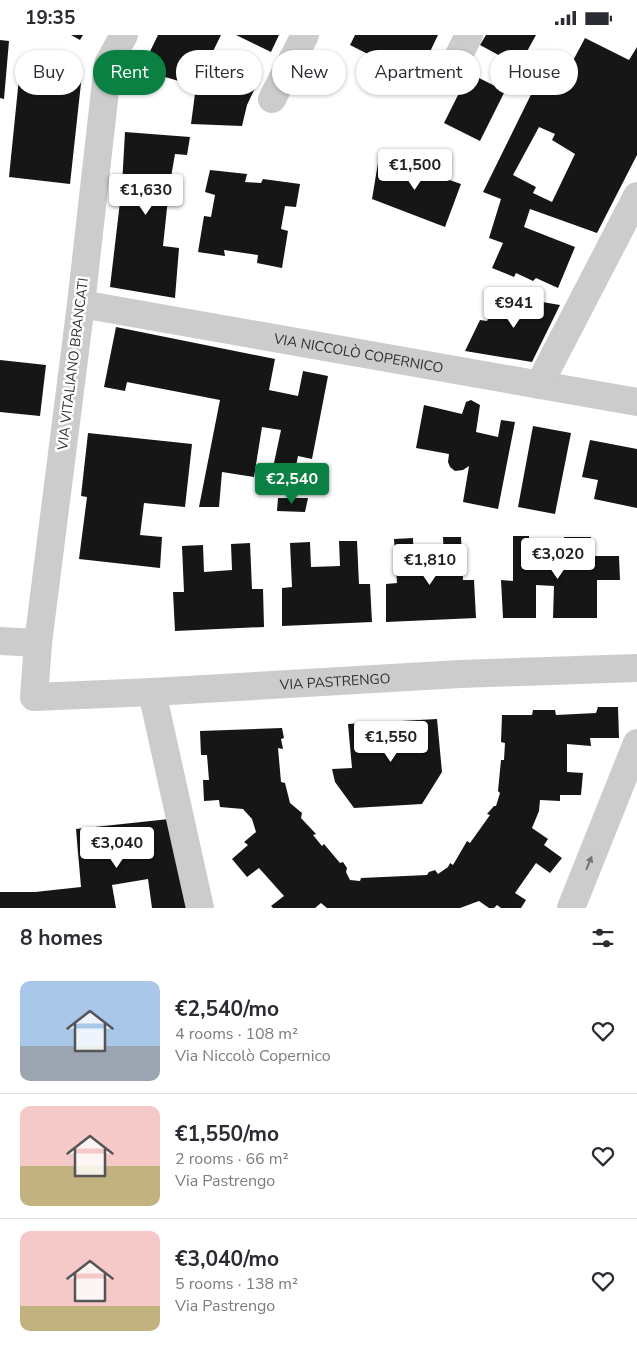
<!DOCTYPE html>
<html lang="en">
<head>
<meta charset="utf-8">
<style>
  body { margin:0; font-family:"Nunito Sans",sans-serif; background:#f2f2f3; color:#2b2b33; height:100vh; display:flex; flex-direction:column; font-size:19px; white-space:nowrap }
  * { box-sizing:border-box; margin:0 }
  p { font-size:16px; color:#7c7c81 }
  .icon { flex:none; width:28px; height:28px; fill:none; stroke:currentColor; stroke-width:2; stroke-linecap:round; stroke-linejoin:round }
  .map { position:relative; height:873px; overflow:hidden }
  .drawer { display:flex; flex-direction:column; background:#fff; flex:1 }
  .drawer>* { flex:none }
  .hud { position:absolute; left:15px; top:15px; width:608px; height:45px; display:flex; gap:10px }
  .price { position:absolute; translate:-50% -42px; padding:0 11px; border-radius:5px; background:#fff; color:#222; font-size:16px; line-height:32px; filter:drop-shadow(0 1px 2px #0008) }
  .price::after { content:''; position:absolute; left:50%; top:30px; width:15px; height:11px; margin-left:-8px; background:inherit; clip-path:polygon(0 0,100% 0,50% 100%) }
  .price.current { background:#0b8043; color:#fff }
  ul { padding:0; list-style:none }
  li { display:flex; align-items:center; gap:15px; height:125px; padding:0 20px }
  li+li { border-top:1px solid #e1e1e2 }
  li span { display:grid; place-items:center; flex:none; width:140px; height:100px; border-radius:10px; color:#555 }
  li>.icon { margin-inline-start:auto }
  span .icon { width:60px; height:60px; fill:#fffc; stroke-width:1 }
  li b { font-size:21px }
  h2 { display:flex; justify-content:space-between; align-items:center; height:60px; padding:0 20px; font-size:21px }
  .tag { padding:0 18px; border-radius:22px; background:#fff; box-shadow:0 1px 4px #0004; font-size:18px; line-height:45px }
  .tag.current { background:#0b8043; color:#fff }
  .status { display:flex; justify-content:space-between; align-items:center; height:35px; padding:0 25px; background:#fff; direction:ltr }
  .status svg { height:14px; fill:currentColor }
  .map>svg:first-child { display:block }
  .building { fill:#161616; fill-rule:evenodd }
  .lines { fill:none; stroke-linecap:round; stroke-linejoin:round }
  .street { stroke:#ccc; stroke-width:28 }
  .oneway { fill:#767676 }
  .labels { text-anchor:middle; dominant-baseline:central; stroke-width:5; stroke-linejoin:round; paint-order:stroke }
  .street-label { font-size:14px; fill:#2f2f2f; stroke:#fff }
</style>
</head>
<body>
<div class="status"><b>19:35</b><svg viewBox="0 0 49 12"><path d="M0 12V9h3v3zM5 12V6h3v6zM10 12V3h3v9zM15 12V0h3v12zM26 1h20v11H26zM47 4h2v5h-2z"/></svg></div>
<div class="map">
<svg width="637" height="873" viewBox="0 0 637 873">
  <rect width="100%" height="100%" fill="#fff"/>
  <path class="building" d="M 71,0 L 83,0 L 80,5 Z
    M 158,0 L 221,0 L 196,51 L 141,35 Z
    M 236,0 L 279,0 L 271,17 Z
    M 355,0 L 438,0 L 417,44 L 350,10 Z
    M 486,0 L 536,0 L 519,31 L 480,10 Z
    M 585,3 L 629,25 L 637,12 L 637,120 L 597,198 L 530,174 L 524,192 L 575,212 L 558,253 L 536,243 L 533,246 L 516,238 L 514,242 L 492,233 L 503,208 L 489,203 L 501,164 L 483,157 L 548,25 L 568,35 ZM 539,92 L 555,99 L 552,105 L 575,119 L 552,167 L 533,158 L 536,152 L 513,140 Z
    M 0,5 L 9,6 L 4,64 L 0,63 Z
    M 20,33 L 82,39 L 70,149 L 9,142 Z
    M 223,34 L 257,49 L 247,70 L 242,91 L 191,89 L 196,51 L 210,57 Z
    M 469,38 L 505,56 L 480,106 L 444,88 Z
    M 125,97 L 190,102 L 187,120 L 175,119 L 169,154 L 163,211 L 179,213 L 175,263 L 110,252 L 122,150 Z
    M 379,122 L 392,125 L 461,149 L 445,192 L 372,164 Z
    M 210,135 L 247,139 L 245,147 L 261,148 L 263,144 L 300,149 L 296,172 L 285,171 L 281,194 L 288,196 L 282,233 L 257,228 L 258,220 L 224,215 L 225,221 L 198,217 L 204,181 L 211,182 L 215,160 L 205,157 Z
    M 501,260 L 560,270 L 532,327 L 465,316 L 480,285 L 487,286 Z
    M 116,292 L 275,324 L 269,355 L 298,361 L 303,336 L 328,341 L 312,424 L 298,421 L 293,446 L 271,442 L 281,395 L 262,392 L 254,442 L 222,437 L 219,472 L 199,472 L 220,365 L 127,347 L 125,356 L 104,352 Z
    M 0,325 L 46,330 L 40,381 L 0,377 Z
    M 471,365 L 480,370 L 476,397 L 498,402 L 501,385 L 515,387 L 498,474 L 463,467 L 469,431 L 463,435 L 455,436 L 450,432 L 448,427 L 449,419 L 416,413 L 424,370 L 462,379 L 466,367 Z
    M 533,391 L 571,398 L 555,479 L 518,472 Z
    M 88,398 L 192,409 L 185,472 L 144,468 L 140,500 L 162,502 L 160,533 L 79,524 L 87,462 L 81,461 Z
    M 590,405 L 637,414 L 637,473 L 594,464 L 598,445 L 582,442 Z
    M 278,463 L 308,463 L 305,477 L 277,476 Z
    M 513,501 L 529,501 L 529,526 L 564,526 L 564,502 L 591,502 L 591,521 L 619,521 L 620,545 L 597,545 L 597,583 L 553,583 L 554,551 L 536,550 L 536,583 L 503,583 L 501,545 L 513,546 Z
    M 443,502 L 461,502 L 463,545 L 474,545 L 476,583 L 386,587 L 386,549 L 397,548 L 394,504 L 413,503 L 414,528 L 444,527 Z
    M 339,506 L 357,506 L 359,549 L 370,549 L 372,587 L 282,591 L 282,553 L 292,552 L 290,508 L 310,507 L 311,532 L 340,531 Z
    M 250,508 L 252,554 L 263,554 L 264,592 L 175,596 L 173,557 L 184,557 L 182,511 L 203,510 L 204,537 L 232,535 L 231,509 Z
    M 598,672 L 618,672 L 619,703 L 590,703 L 591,711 L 567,709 L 567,737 L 583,738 L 581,760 L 560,760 L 560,766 L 540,765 L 539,776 L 532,793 L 548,804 L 544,810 L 562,823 L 550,838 L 536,828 L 515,858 L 526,865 L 521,873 L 501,873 L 497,870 L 494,873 L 489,873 L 479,866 L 460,873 L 327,873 L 321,868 L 315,873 L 273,873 L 271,871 L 284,861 L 259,833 L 247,842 L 232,824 L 248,810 L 244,807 L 256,797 L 252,784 L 243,774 L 220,772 L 219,765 L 204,766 L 203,745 L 209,745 L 207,720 L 201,720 L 200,696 L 282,693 L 284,703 L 281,704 L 283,714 L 278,713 L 281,747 L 285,748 L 290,768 L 302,778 L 301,783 L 316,799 L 313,800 L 322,811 L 324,809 L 340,828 L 343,827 L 347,833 L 346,837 L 350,845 L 360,846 L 361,843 L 427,840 L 429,837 L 435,835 L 438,839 L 448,832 L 450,828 L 453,830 L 467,806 L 470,808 L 490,780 L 487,779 L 494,771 L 496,771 L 500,758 L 498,756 L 501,725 L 504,725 L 505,708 L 501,707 L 502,680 L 532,680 L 533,675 L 555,675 L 556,680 L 596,678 Z
    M 437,684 L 442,737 L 422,769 L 354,773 L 335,747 L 332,734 L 352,733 L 348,689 Z
    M 169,784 L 191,873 L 152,873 L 148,844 L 112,850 L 116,873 L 0,873 L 0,857 L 35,857 L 81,852 L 76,794 Z"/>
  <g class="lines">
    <g class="street">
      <path id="s1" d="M 124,0 L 108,29 L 81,269 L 38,608 L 34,662 L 152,657 L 460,639 L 637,633"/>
      <path d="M 456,26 L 469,0"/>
      <path d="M 272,64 L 305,0"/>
      <path id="s2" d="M 81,269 L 637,367"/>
      <path d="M 539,350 L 637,161"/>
      <path d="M 0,606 L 38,608"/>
      <path d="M 152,657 L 200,873"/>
      <path d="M 571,873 L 637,708"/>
    </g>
  </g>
  <defs><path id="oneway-solid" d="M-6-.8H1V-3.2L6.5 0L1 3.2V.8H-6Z" transform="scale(1.25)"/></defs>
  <use class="oneway" href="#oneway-solid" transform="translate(589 828) rotate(-68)"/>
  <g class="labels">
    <g class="street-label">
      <text stroke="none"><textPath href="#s2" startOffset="282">VIA NICCOLÒ COPERNICO</textPath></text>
      <text transform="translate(73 329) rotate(-83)">VIA VITALIANO BRANCATI</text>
      <text stroke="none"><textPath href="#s1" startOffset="972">VIA PASTRENGO</textPath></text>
    </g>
  </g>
</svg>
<b class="price" style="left:415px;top:156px">€1,500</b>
<b class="price" style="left:146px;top:181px">€1,630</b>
<b class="price" style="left:514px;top:294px">€941</b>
<b class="price current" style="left:292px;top:470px">€2,540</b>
<b class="price" style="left:558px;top:545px">€3,020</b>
<b class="price" style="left:430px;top:551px">€1,810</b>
<b class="price" style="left:391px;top:728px">€1,550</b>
<b class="price" style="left:117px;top:834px">€3,040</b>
<div class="hud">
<a class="tag">Buy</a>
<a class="tag current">Rent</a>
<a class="tag">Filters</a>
<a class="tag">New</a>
<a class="tag">Apartment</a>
<a class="tag">House</a>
</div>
</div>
<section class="drawer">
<h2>8 homes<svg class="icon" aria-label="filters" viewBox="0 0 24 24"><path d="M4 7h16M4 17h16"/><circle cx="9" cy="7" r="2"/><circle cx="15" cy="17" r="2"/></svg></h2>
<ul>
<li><span style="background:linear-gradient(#a9c7e8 65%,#9aa5b1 0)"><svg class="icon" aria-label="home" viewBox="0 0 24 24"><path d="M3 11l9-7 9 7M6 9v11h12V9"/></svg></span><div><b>€2,540/mo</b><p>4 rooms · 108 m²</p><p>Via Niccolò Copernico</p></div><svg class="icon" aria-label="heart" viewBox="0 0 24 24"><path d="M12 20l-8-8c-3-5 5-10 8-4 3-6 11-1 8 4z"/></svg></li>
<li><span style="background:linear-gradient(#f6c9c9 60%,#c2b280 0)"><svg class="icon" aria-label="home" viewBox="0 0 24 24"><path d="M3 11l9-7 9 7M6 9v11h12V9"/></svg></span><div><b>€1,550/mo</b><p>2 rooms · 66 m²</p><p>Via Pastrengo</p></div><svg class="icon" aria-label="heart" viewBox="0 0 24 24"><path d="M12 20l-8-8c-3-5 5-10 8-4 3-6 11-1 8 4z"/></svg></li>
<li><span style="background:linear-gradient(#f6c9c9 75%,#c2b280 0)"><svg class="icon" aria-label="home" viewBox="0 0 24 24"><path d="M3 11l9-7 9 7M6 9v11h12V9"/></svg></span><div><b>€3,040/mo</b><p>5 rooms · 138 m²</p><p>Via Pastrengo</p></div><svg class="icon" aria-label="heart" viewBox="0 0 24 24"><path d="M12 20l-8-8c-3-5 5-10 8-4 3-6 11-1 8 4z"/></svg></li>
</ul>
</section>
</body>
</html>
